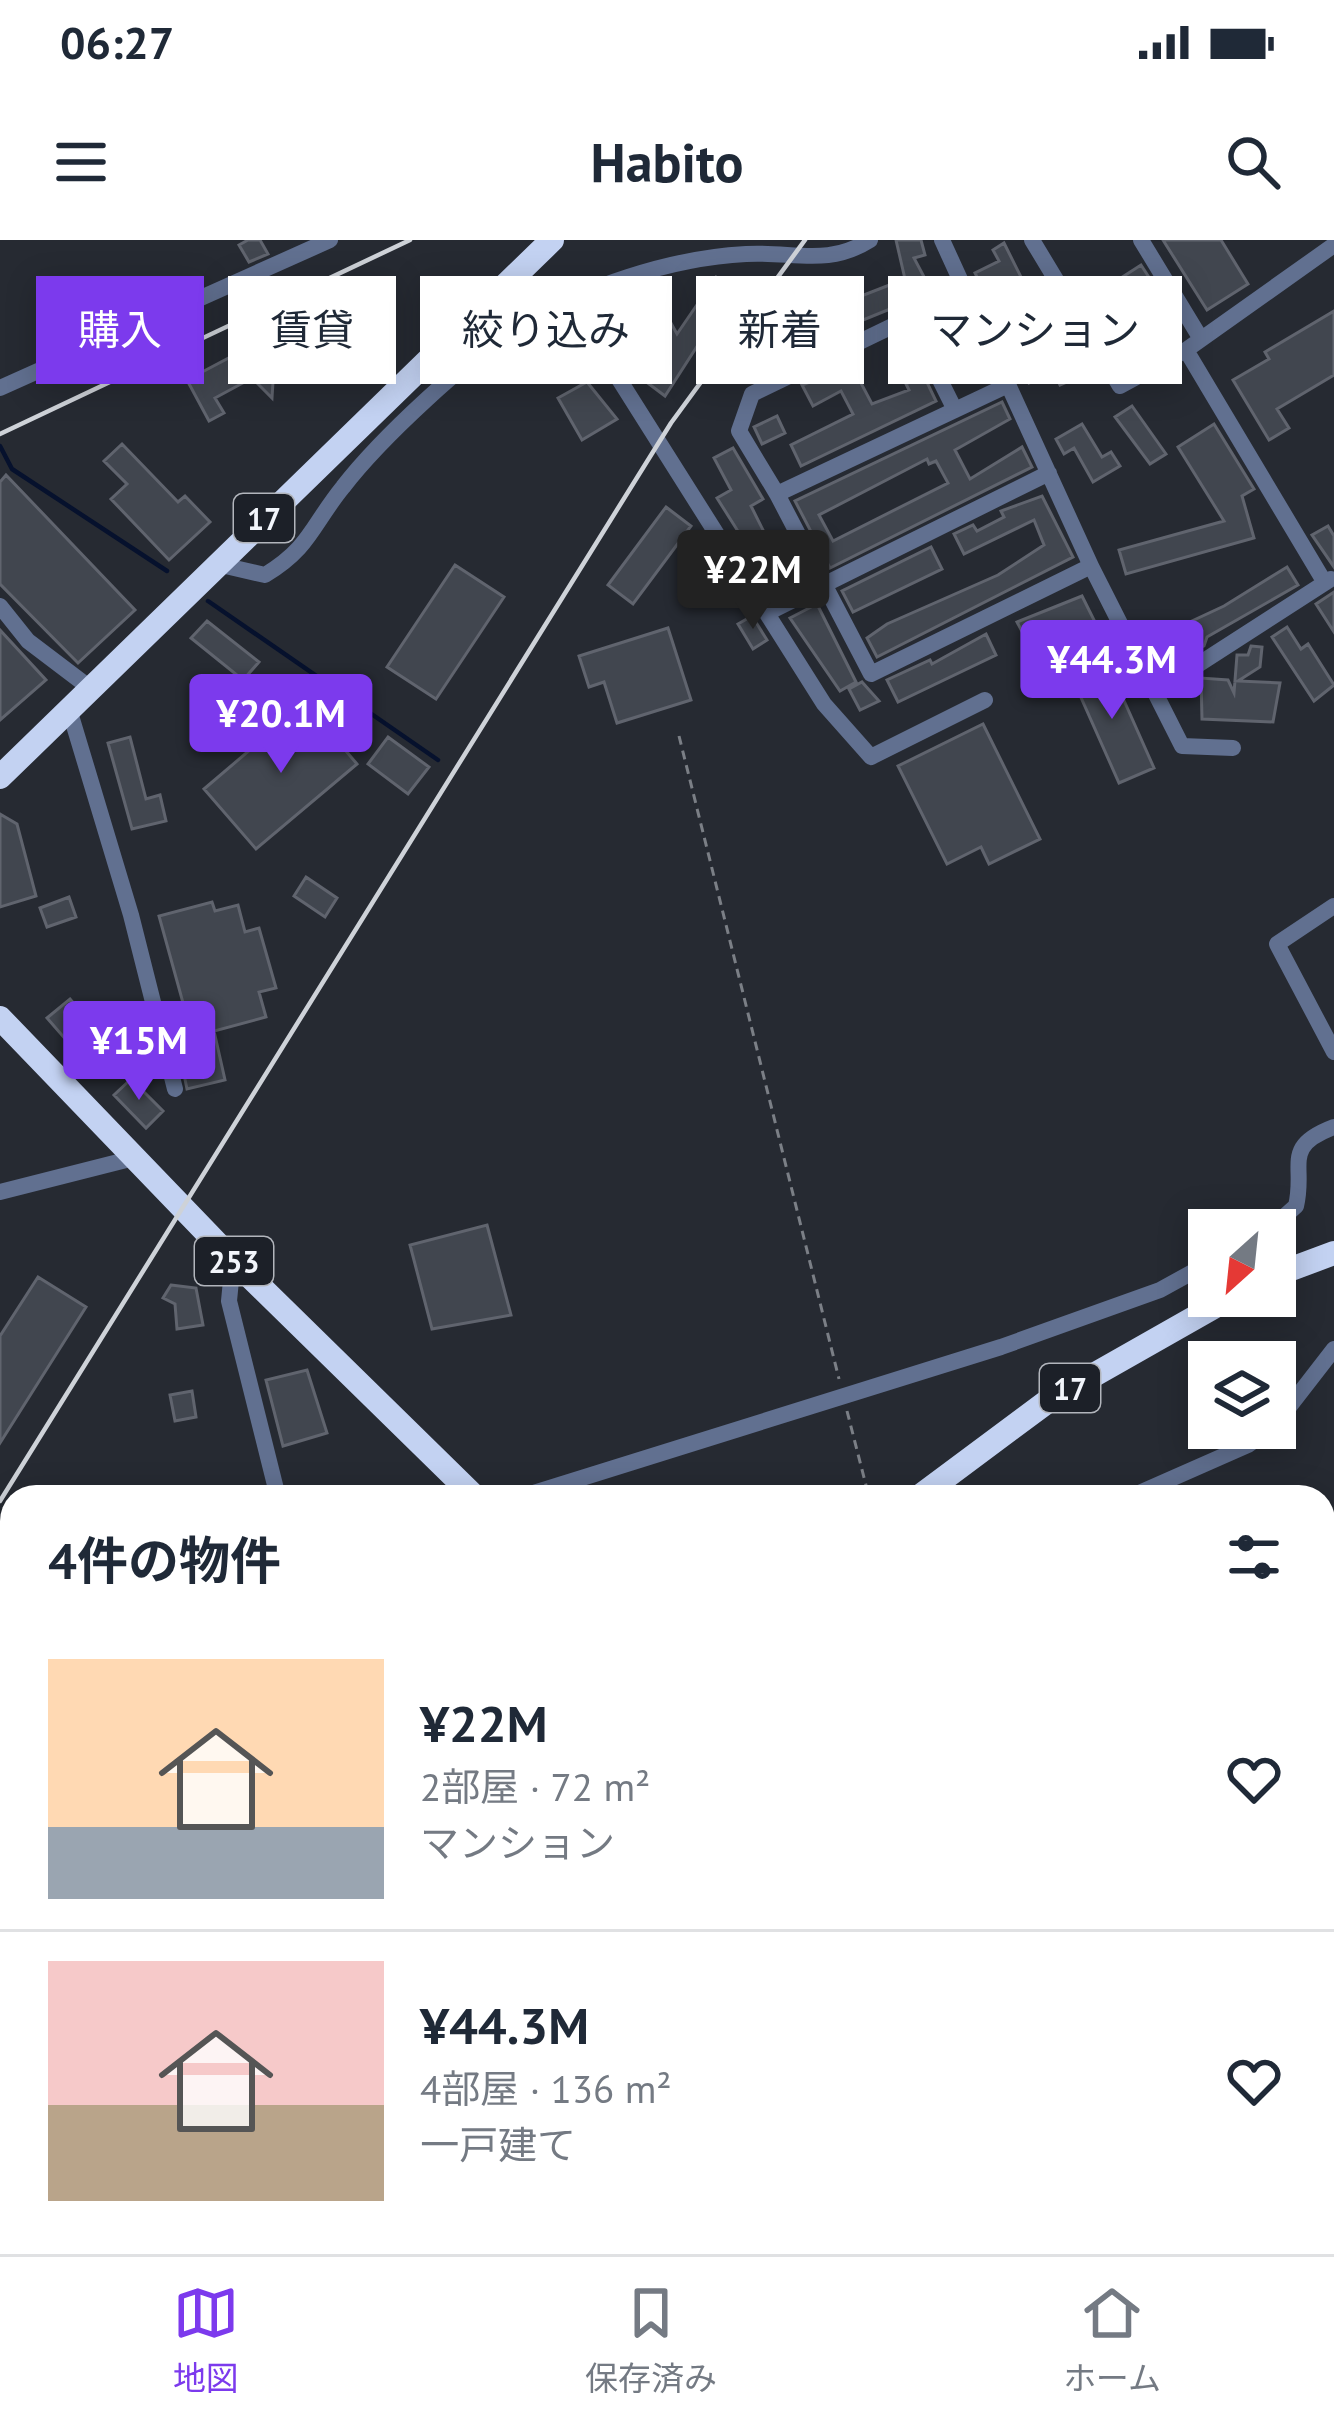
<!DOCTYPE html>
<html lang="ja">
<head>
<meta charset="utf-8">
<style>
  body { margin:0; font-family:"PT Sans","Noto Sans JP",sans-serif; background:#f6f6f7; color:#1f2937; height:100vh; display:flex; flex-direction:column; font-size:45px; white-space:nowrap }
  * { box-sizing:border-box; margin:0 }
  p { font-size:39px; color:#747a83 }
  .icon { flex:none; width:66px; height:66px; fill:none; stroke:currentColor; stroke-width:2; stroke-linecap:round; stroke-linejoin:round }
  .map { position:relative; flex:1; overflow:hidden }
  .side { position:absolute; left:0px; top:1245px; width:1335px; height:771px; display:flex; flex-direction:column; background:#fff; border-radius:36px 36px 0 0; box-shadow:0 6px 30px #0003 }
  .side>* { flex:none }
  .guide { position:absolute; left:36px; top:36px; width:1263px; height:108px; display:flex; gap:24px }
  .needle { width:78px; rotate:207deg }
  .buttons { position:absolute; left:1188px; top:969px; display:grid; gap:24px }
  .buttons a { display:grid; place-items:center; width:108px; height:108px; border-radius:0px; background:#fff; box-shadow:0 6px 30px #0003; font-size:60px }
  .price { position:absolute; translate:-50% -102px; padding:0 27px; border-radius:12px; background:#7c3aed; color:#fff; font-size:39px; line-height:78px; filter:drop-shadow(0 3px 6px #0008) }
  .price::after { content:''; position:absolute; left:50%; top:72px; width:36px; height:27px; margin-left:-18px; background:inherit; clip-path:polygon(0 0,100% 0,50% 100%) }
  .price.selected { background:#222; color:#fff }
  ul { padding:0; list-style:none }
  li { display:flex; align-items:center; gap:36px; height:300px; padding:0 48px }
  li+li { border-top:3px solid #e0e1e3 }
  li span { display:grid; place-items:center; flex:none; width:336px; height:240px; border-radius:0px; color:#555 }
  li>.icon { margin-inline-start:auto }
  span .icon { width:144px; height:144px; fill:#fffc; stroke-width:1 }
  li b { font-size:51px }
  h2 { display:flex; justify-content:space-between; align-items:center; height:144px; padding:0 48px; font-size:51px }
  .tag { padding:0 42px; border-radius:0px; background:#fff; box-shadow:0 6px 30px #0003; font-size:42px; line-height:108px }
  .tag.selected { background:#7c3aed; color:#fff }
  .status { display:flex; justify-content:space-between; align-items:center; height:84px; padding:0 60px; background:#fff; direction:ltr }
  .status svg { height:33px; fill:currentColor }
  header { display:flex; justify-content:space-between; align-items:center; height:156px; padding:0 48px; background:#fff; font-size:54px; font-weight:800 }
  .dock { display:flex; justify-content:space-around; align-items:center; height:168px; border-top:3px solid #e0e1e3; background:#fff; font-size:33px; color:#747a83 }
  .dock a { display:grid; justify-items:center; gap:6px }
  .dock .selected { color:#7c3aed }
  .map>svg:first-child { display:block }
  .grass { fill:url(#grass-tufts) }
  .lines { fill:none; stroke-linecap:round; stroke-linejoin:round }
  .stream { stroke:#06112d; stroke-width:4.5 }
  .building { fill:#41464f; stroke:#60646e; stroke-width:3; fill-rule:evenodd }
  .path { stroke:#7b7f86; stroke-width:3; stroke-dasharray:9 6; stroke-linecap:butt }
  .minor { stroke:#617090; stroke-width:16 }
  .highway { stroke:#c3d2f2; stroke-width:24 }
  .rail { stroke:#ced2d8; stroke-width:4.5 }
  .labels { text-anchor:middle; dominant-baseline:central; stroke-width:10; stroke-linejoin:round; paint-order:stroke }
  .shield { fill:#1c2028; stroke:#b2b5bc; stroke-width:3 }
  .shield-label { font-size:30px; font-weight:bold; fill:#f2f5fb }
</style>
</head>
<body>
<div class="status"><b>06:27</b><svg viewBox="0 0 49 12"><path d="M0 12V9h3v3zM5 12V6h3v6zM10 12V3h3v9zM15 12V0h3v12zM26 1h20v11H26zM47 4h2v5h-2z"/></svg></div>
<header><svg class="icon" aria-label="menu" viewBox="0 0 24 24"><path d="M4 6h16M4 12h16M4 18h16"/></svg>Habito<svg class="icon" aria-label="search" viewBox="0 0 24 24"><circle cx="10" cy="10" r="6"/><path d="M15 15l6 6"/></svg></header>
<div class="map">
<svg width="1334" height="2014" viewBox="0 0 1334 2014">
  <defs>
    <pattern id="grass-tufts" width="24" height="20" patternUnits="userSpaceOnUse" patternTransform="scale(3)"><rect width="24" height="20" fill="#364159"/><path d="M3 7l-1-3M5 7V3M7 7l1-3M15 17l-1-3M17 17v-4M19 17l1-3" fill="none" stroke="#545d72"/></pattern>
  </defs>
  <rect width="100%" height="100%" fill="#262a32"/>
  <path class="grass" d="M 1334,1855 L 1330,1925 L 1334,1987 L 1323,1995 L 1323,1908 Z"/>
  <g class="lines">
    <path class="stream" d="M 0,206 L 12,229 L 167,331
      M 208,361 L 438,520"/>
  </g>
  <path class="building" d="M 248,0 L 260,0 L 268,14 L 249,22 L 239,5 Z
    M 896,0 L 921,0 L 925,15 L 914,18 L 932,52 L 836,91 L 825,70 L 905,39 Z
    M 1163,0 L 1221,0 L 1248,44 L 1207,70 Z
    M 1004,3 L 1033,61 L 1040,57 L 1078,137 L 1060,145 L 1054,132 L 1029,143 L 975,33 L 999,21 L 993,10 Z
    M 1141,25 L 1154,45 L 1096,77 L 1085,61 Z
    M 716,37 L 734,49 L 665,156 L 629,129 L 666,74 L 677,94 Z
    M 651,47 L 665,73 L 616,102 L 602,78 Z
    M 946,54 L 972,111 L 953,121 L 927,64 Z
    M 1334,71 L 1334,135 L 1277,169 L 1289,188 L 1269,200 L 1233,140 L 1269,119 L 1265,112 Z
    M 1166,75 L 1177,92 L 1142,113 L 1132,97 Z
    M 276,93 L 272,158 L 252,138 L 215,158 L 224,173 L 209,181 L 187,140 Z
    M 852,126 L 872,164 L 909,150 L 906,144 L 924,136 L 936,161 L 801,226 L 791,205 L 853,174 L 841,151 L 813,166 L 802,145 Z
    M 587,142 L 617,179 L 582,200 L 558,158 Z
    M 1002,162 L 1010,179 L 955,210 L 970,239 L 1022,207 L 1032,227 L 830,328 L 795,261 ZM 927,219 L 929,224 L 936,221 L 948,243 L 833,301 L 819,275 Z
    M 1132,166 L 1166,214 L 1150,224 L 1115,177 Z
    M 777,176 L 785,193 L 762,204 L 754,187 Z
    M 1082,184 L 1102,217 L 1111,212 L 1120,226 L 1093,242 L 1074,208 L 1064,214 L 1056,199 Z
    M 1214,184 L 1254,249 L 1242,256 L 1254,298 L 1126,334 L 1119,310 L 1224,281 L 1178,207 Z
    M 122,204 L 178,262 L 185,256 L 210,282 L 169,320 L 111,259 L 127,244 L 104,221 Z
    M 733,208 L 763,259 L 751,266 L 768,300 L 775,297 L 785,318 L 766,327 L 752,300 L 746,304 L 717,258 L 731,250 L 714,218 Z
    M 6,235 L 135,370 L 78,423 L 0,344 L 0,242 Z
    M 1042,256 L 1073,317 L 877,417 L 867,398 L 887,384 L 998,335 L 1044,305 L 1034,280 L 964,314 L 954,294 L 973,285 L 977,291 L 1004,277 L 1001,271 Z
    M 666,267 L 691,286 L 633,364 L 608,345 Z
    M 1328,286 L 1334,296 L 1334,327 L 1312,295 Z
    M 931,307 L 942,329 L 853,372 L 842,351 Z
    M 455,325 L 504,357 L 436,459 L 387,427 Z
    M 1287,327 L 1298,345 L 1207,397 L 1204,406 L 1158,425 L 1147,402 L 1224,366 Z
    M 1334,352 L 1334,392 L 1316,364 Z
    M 1082,356 L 1095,382 L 1062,398 L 1057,388 L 1028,403 L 1017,382 Z
    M 817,364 L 856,442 L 840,451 L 790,378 Z
    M 752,376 L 767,400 L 753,409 L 738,384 Z
    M 207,381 L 259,422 L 243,440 L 191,398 Z
    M 1287,387 L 1301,409 L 1308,404 L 1334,445 L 1314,461 L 1272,397 Z
    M 668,388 L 691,460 L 617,483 L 604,442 L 589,447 L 579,416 Z
    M 0,390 L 46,440 L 0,480 Z
    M 986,394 L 996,415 L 898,462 L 887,440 L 930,420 L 932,424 Z
    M 1251,406 L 1262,407 L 1260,427 L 1238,441 L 1280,443 L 1273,482 L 1202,479 L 1201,438 L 1228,440 L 1234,453 L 1237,415 L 1248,415 Z
    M 1106,420 L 1154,528 L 1119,543 L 1071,435 Z
    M 862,442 L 879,461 L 860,470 L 849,449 Z
    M 305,463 L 357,524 L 256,609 L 204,549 Z
    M 983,484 L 1040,599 L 989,624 L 981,607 L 947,624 L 898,526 Z
    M 130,497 L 146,559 L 160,555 L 166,581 L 132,589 L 108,503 Z
    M 388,497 L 429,527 L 408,554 L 368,524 Z
    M 0,574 L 17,584 L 36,656 L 0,667 Z
    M 306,637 L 337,658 L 325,677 L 294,656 Z
    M 69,657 L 76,677 L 47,687 L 40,668 Z
    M 212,662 L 215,671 L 238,665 L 245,692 L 259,688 L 276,748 L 259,752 L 266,777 L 214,791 L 225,840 L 187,849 L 181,820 L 198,817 L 159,676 Z
    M 70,759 L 96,790 L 74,809 L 47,778 Z
    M 131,839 L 163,871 L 146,888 L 114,855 Z
    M 487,985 L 511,1075 L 432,1089 L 410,1005 Z
    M 38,1037 L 86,1067 L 0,1203 L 0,1096 Z
    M 171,1045 L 196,1048 L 203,1085 L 177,1089 L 175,1064 L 163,1058 Z
    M 307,1130 L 327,1193 L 283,1206 L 266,1140 Z
    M 192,1151 L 196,1177 L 175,1181 L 170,1155 Z"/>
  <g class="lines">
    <path class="path" d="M 679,496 L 839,1139
      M 847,1171 L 869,1257
      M 0,1346 L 12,1395
      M 0,1429 L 12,1426"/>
    <path class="minor" d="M 942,0 L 1091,326 L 871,434 L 777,254 L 1008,145
      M 1032,0 L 1120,146 L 1186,110 L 1334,5
      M 1141,0 L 1201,99
      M 569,60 L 824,464 L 871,517 L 985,460
      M 1186,110 L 1325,343
      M 0,148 L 330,0
      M 777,254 L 739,191 L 752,154 L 909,78 L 955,170
      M 217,324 L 265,335 C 310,308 312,285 343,247 C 380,199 468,117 519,86 C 584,47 670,18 746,14 C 793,11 827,27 870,0
      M 1091,326 L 1182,506 L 1233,508
      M 0,366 L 28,401 L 90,448
      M 767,373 L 1049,233
      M 1149,441 L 1196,426 L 1331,339
      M 69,469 L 131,675 L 175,849
      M 1334,666 L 1277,704 L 1334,812
      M 0,952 L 134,918
      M 1269,990 L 1296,966 C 1306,925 1281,907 1334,887
      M 233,1020 L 229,1061 L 278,1257
      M 1275,1185 L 1334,1109
      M 521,1257 L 1001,1107 L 1160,1050 L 1209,1023
      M 1130,1257 L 1248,1205 L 1272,1188
      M 1323,1563 L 1334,1561
      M 0,1904 L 12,1901
      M 470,2004 L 472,2014
      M 1307,2011 L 1315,2014
      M 1012,2014 L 1023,2004"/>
    <path class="highway" d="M 0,537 L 552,0
      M 0,778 L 233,1020 L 475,1257
      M 1275,1035 L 1334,1013
      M 919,1257 L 1048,1161 L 1233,1056
      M 1323,1638 L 1334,1641
      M 1323,1736 L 1334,1717
      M 1323,1867 L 1334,1823
      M 1094,2014 L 1101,2004
      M 1285,2014 L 1288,2004"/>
    <path class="rail" d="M 0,194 L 410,0
      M 0,1261 L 671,183 L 805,0"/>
  </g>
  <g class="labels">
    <g class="shield">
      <rect x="234" y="254" width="60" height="48" rx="9"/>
      <rect x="195" y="997" width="78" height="48" rx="9"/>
      <rect x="1040" y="1124" width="60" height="48" rx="9"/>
    </g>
    <g class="shield-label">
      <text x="264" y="278">17</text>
      <text x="234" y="1021">253</text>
      <text x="1070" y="1148">17</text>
    </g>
  </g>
</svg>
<div class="buttons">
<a><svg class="needle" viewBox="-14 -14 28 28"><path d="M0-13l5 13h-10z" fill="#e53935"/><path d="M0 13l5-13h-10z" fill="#747a83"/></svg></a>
<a><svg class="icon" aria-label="layers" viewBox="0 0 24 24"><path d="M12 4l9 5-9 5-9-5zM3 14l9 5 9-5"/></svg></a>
</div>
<b class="price selected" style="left:753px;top:392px">¥22M</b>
<b class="price" style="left:1112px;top:482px">¥44.3M</b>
<b class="price" style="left:281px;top:536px">¥20.1M</b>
<b class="price" style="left:139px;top:863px">¥15M</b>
<div class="guide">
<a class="tag selected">購入</a>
<a class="tag">賃貸</a>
<a class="tag">絞り込み</a>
<a class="tag">新着</a>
<a class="tag">マンション</a>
</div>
<section class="side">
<h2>4件の物件<svg class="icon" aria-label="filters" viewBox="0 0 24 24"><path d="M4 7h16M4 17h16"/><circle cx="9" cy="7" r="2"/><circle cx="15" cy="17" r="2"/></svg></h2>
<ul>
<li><span style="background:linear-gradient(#ffd9b3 70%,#9aa5b1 0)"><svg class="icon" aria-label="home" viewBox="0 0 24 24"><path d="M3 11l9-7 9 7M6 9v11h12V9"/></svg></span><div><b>¥22M</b><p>2部屋 · 72 m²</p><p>マンション</p></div><svg class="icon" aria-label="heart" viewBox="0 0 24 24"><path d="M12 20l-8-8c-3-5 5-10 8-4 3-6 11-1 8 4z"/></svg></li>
<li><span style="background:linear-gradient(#f6c9c9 60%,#b9a48a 0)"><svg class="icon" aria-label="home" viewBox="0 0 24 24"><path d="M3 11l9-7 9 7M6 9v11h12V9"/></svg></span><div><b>¥44.3M</b><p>4部屋 · 136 m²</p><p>一戸建て</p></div><svg class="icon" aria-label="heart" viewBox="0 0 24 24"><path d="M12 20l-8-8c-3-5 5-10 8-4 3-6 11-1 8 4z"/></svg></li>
</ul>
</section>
</div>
<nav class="dock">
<a class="selected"><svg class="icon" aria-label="map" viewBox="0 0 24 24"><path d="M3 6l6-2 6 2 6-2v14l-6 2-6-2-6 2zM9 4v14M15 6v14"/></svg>地図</a>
<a><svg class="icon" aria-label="saved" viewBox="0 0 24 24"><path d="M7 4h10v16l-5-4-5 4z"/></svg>保存済み</a>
<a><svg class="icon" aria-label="home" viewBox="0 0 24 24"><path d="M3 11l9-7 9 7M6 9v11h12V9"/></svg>ホーム</a>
</nav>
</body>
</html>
